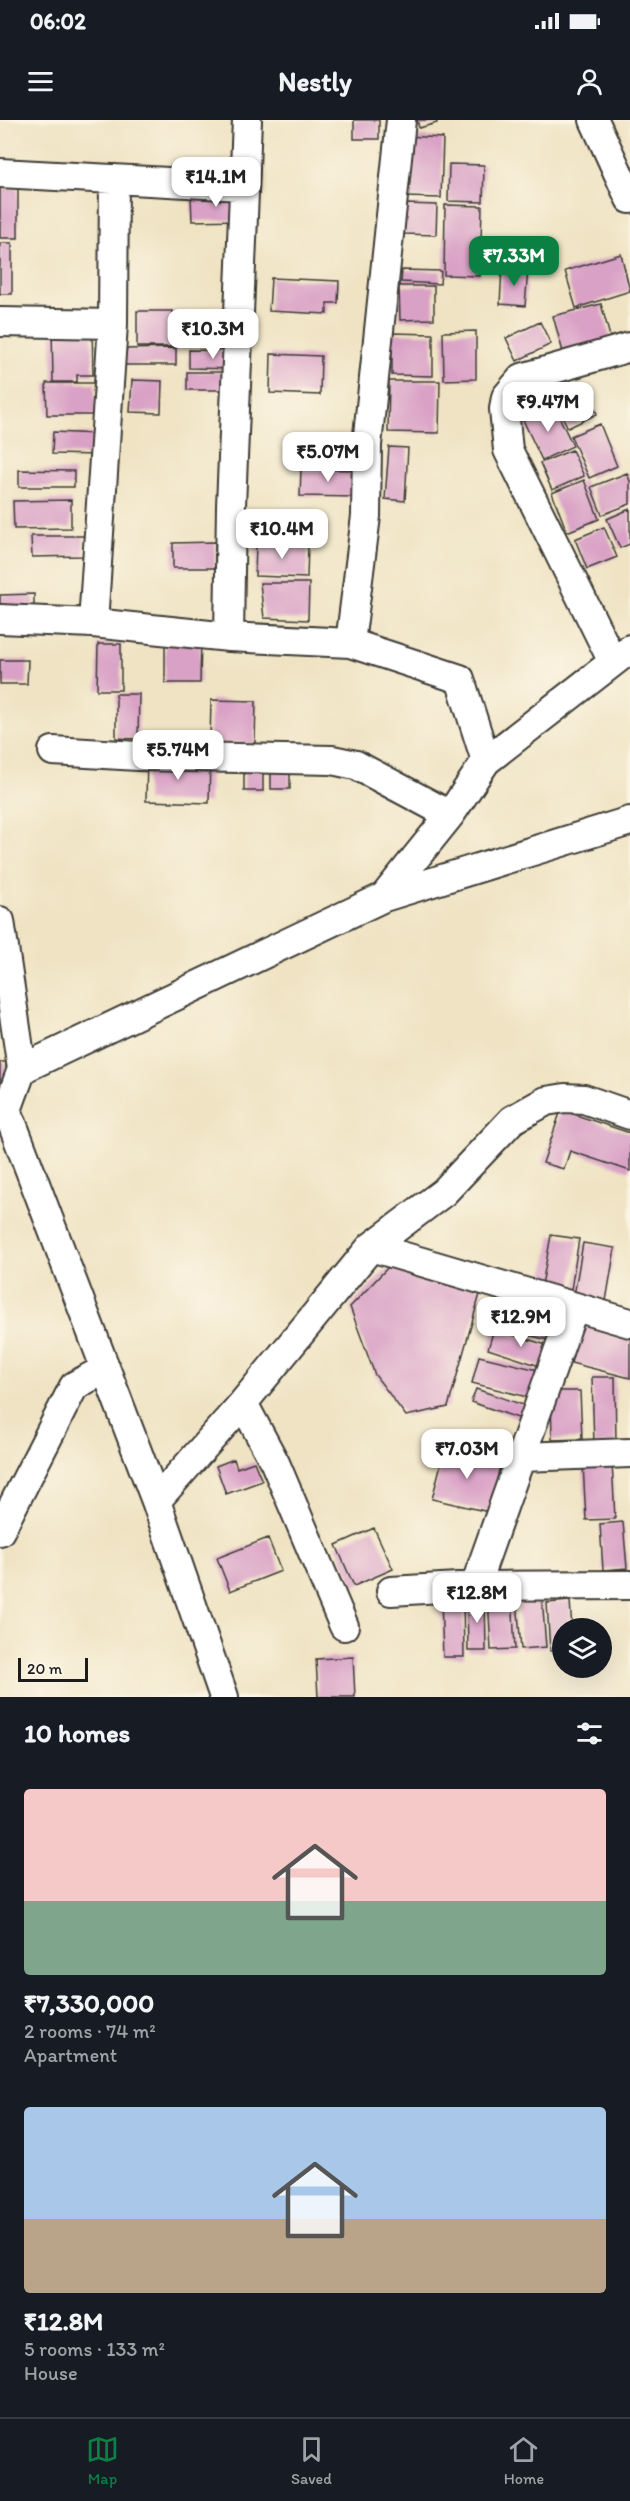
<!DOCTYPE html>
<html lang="en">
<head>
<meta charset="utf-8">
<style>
  body { margin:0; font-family:Itim,sans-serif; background:#20242c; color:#f1f3f6; height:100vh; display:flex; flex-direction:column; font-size:22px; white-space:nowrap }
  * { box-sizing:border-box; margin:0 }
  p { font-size:20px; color:#9ea1a6 }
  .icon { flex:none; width:33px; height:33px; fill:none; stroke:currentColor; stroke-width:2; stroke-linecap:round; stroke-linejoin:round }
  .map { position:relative; height:1577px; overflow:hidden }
  .panel { display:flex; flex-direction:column; background:#171b24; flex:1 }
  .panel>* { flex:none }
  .tools { position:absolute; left:552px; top:1498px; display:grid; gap:12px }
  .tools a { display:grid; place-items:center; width:60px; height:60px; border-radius:50%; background:#171b24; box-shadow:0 6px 24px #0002; font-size:30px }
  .scale { position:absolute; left:18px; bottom:15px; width:70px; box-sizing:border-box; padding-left:6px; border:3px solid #1c1c1c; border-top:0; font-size:16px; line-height:21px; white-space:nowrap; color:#1c1c1c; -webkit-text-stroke:4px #fcf5e5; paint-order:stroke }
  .price { position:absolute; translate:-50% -51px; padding:0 14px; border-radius:12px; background:#fff; color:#222; font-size:20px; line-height:39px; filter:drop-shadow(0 2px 3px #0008) }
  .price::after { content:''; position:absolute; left:50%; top:36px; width:18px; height:14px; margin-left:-9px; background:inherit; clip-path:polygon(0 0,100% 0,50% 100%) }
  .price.active { background:#0b8043; color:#fff }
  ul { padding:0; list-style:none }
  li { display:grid; align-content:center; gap:12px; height:318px; padding:0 24px }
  li span { display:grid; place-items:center; height:186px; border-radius:6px; color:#555 }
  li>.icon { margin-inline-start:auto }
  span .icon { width:108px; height:108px; fill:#fffc; stroke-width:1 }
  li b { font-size:26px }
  h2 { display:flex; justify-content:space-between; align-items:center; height:72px; padding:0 24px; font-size:26px }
  .status { display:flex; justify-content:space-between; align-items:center; height:42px; padding:0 30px; background:#171b24; direction:ltr }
  .status svg { height:16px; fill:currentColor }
  header { display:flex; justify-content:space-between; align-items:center; height:78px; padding:0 24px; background:#171b24; font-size:27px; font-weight:800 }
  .menu { display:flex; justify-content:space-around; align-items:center; height:84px; border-top:2px solid #363941; background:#171b24; font-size:16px; color:#9ea1a6 }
  .menu a { display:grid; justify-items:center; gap:3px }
  .menu .active { color:#0b8043 }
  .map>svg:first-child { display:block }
  .building { fill:#d9a1c6 }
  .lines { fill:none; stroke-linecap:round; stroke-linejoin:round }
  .street-casing { stroke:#3c3a35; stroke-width:32 }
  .street { stroke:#fff; stroke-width:28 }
</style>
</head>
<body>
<div class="status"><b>06:02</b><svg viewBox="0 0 49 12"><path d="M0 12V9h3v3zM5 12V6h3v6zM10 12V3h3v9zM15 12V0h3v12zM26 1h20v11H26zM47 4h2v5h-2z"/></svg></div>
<header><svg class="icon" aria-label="menu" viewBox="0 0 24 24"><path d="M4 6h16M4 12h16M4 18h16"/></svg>Nestly<svg class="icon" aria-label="person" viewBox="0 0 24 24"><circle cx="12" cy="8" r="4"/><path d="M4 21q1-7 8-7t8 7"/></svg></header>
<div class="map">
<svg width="630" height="1577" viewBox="0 0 630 1577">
  <rect width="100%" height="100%" fill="#fcf5e5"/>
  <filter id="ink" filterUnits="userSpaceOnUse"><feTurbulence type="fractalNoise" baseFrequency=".0167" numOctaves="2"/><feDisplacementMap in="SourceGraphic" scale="12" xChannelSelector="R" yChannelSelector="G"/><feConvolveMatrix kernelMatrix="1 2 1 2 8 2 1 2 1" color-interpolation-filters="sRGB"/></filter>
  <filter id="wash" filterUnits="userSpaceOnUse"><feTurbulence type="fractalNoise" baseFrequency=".008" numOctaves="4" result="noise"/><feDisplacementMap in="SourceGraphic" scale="24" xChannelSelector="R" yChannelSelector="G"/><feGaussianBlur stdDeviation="1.35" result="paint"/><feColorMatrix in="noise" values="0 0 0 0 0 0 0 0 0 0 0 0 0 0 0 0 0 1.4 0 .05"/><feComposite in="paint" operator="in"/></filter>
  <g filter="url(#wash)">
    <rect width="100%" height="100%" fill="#efe3c3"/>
    <g id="blocks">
      <path class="building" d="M 354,0 L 379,0 L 379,19 L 354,19 Z
        M 417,0 L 436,0 L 437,3 L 419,8 Z
        M 405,16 L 443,18 L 441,78 L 403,77 Z
        M 449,44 L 484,45 L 483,82 L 448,81 Z
        M 0,68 L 18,68 L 18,118 L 0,118 Z
        M 191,76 L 240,76 L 240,100 L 192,101 Z
        M 405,84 L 437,85 L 436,115 L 404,114 Z
        M 445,85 L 482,86 L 480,156 L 444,155 Z
        M 0,123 L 12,123 L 12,174 L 0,174 Z
        M 621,134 L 630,171 L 576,188 L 565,151 Z
        M 502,148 L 528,149 L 525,186 L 500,184 Z
        M 402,150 L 441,151 L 440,164 L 401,162 Z
        M 271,158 L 339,161 L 338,183 L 327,183 L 327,194 L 269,191 Z
        M 399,166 L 434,166 L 434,199 L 400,200 Z
        M 601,184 L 611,220 L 563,232 L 553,196 Z
        M 137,191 L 173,191 L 173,227 L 137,227 Z
        M 214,192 L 235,192 L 234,225 L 183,225 L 183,202 L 213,202 Z
        M 540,202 L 551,224 L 517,241 L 506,218 Z
        M 92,206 L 93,255 L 77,255 L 77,262 L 53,262 L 52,207 Z
        M 476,211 L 476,259 L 444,260 L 443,212 Z
        M 392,213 L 433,214 L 433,256 L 392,255 Z
        M 176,228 L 176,245 L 123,245 L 123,229 Z
        M 189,230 L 236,231 L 236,249 L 189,248 Z
        M 271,234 L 321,236 L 320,275 L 270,273 Z
        M 187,252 L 236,252 L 236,270 L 187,270 Z
        M 132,260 L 162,261 L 161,293 L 130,292 Z
        M 389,261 L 440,261 L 439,313 L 388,312 Z
        M 46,263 L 95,263 L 96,295 L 47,295 Z
        M 584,265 L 597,294 L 568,308 L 554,279 Z
        M 554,286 L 573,326 L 542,340 L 523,300 Z
        M 600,304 L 617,346 L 589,358 L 571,316 Z
        M 53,312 L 98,314 L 97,335 L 52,334 Z
        M 389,327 L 408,328 L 405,381 L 385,379 Z
        M 572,330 L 584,356 L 552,370 L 540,343 Z
        M 301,349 L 356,350 L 356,377 L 300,376 Z
        M 19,350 L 74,351 L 74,367 L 19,367 Z
        M 627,353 L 630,361 L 630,384 L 602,395 L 591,367 Z
        M 584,360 L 599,399 L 567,412 L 552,373 Z
        M 71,380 L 71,408 L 14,409 L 13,381 Z
        M 630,389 L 630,424 L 620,428 L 607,399 Z
        M 253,398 L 311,398 L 311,421 L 253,421 Z
        M 604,407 L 617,437 L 587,449 L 575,419 Z
        M 31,416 L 84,416 L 84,436 L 32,437 Z
        M 215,422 L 215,448 L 173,448 L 173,423 Z
        M 256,423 L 308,424 L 307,458 L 255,456 Z
        M 260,463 L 309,463 L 308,500 L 264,498 Z
        M 34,474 L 34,488 L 0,489 L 0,475 Z
        M 165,517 L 201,518 L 200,563 L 165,563 Z
        M 98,524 L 121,524 L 121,570 L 97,570 Z
        M 0,540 L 28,540 L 27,564 L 0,564 Z
        M 116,574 L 139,574 L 138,619 L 116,618 Z
        M 211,580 L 256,581 L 255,624 L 210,623 Z
        M 147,638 L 210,641 L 209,683 L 146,681 Z
        M 271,647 L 290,647 L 290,669 L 271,669 Z
        M 244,649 L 263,649 L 263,671 L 244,671 Z
        M 0,942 L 6,942 L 6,972 L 0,972 Z
        M 561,990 L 630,1013 L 630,1051 L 570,1031 L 564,1049 L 543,1043 Z
        M 551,1115 L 579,1119 L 570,1176 L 541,1171 Z
        M 583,1123 L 615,1128 L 606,1181 L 574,1176 Z
        M 393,1142 L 482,1167 L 448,1287 L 406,1296 L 375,1255 L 350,1187 Z
        M 497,1179 L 560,1194 L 553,1221 L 491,1206 Z
        M 581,1204 L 630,1216 L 630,1258 L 571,1243 Z
        M 494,1209 L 553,1227 L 546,1248 L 488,1229 Z
        M 479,1236 L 546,1252 L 539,1280 L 472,1263 Z
        M 592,1257 L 615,1257 L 616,1324 L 594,1325 Z
        M 476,1269 L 532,1288 L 527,1301 L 471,1282 Z
        M 551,1271 L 580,1271 L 582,1319 L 552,1320 Z
        M 445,1328 L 501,1342 L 489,1392 L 432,1379 Z
        M 234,1339 L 237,1348 L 254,1342 L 262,1361 L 226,1374 L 216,1346 Z
        M 612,1342 L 615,1399 L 586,1400 L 583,1344 Z
        M 623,1402 L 627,1448 L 603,1450 L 600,1404 Z
        M 374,1408 L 393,1449 L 354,1466 L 336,1425 Z
        M 268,1418 L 281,1451 L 230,1471 L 217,1438 Z
        M 512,1475 L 515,1529 L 491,1530 L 488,1476 Z
        M 463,1477 L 464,1537 L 443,1537 L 441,1478 Z
        M 485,1477 L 486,1531 L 468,1531 L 467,1478 Z
        M 542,1477 L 546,1527 L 521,1529 L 517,1479 Z
        M 570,1481 L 572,1509 L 562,1509 L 562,1530 L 550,1531 L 547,1483 Z
        M 353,1537 L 355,1577 L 318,1577 L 316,1539 Z"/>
    </g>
  </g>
  <g filter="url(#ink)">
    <use href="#blocks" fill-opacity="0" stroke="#3c3a35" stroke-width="1.5"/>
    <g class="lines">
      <defs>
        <path id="street" d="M 594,0 L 630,79
          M 0,53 L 243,66
          M 0,202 L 113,204
          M 0,499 L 93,503 L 229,517 L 231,386 L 247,0
          M 93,503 L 113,204 L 114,59
          M 229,517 L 350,523 L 460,559 L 486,641
          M 350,523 L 366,396 L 367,325 L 401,0
          M 613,542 L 508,330 L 504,289 L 506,277 L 522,258 L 630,227
          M 53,631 L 138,636 L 332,640 L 356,645 L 450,695
          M 630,701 L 384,777 L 22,949 L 7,990 L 156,1381 L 243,1283 L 371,1127 L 444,1072 L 512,1000 L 546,981 L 565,978 L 584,979 L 630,995
          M 384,777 L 450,695 L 486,641 L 630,529
          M 0,801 L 22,949
          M 371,1127 L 630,1203
          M 243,1283 L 275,1343 L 344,1506
          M 522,1337 L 630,1333
          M 156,1381 L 224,1577
          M 0,1411 L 74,1266 L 105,1249
          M 475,1466 L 574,1187
          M 391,1471 L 475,1466 L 630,1465"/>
      </defs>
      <use href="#street" class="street-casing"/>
      <use href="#street" class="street"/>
    </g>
  </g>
</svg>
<div class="tools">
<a><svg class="icon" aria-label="layers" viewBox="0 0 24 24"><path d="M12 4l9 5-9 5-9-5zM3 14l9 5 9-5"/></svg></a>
</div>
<div class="scale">20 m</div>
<b class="price" style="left:216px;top:88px">₹14.1M</b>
<b class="price active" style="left:514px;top:167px">₹7.33M</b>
<b class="price" style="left:213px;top:240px">₹10.3M</b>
<b class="price" style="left:548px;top:313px">₹9.47M</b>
<b class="price" style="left:328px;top:363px">₹5.07M</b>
<b class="price" style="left:282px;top:440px">₹10.4M</b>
<b class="price" style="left:178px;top:661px">₹5.74M</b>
<b class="price" style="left:521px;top:1228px">₹12.9M</b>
<b class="price" style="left:467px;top:1360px">₹7.03M</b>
<b class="price" style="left:477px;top:1504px">₹12.8M</b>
</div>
<section class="panel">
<h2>10 homes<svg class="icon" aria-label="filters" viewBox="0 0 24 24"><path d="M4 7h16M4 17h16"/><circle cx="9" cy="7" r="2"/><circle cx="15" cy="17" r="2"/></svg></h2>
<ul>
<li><span style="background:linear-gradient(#f6c9c9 60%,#7fa58c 0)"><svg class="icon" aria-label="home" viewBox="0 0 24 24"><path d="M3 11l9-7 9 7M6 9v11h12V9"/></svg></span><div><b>₹7,330,000</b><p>2 rooms · 74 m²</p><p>Apartment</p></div></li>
<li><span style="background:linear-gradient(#a9c7e8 60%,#b9a48a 0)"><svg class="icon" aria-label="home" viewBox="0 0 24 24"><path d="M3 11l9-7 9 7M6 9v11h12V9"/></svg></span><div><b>₹12.8M</b><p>5 rooms · 133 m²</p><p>House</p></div></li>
</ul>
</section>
<nav class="menu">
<a class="active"><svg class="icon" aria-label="map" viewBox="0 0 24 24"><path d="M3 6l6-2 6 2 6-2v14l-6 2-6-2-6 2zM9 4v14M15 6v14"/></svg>Map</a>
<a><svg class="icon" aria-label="saved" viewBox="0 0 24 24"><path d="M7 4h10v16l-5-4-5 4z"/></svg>Saved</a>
<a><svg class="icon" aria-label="home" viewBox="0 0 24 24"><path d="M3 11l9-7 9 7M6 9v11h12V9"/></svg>Home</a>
</nav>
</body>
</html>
